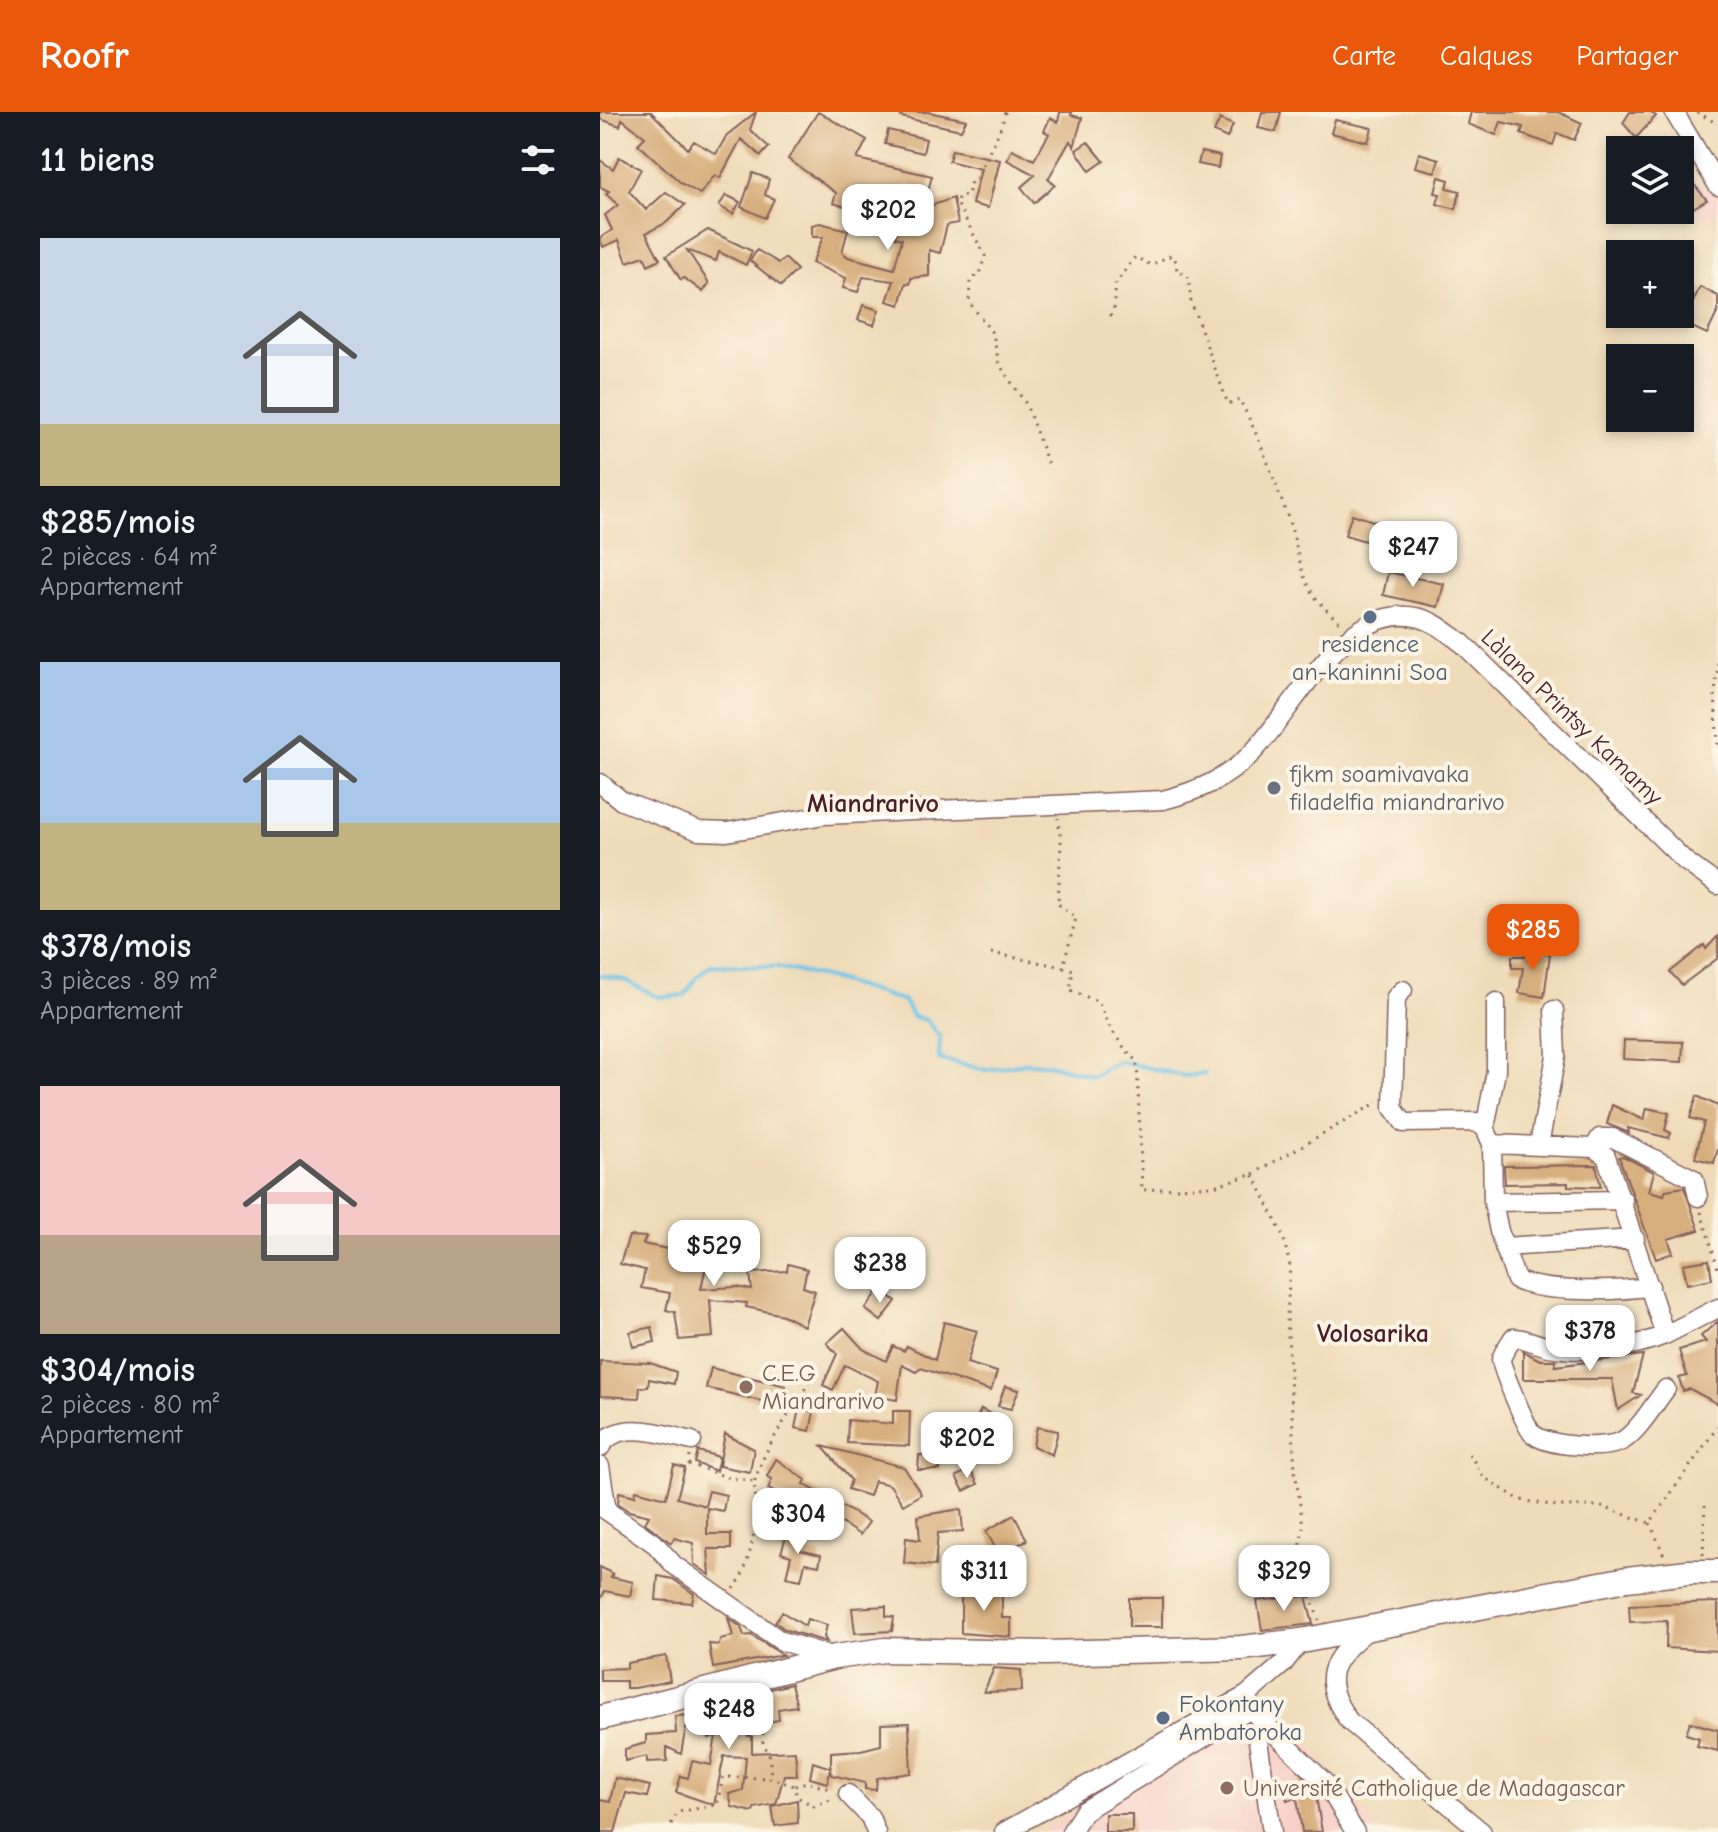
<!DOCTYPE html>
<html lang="fr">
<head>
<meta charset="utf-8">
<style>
  body { margin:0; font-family:"Comic Neue",sans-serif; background:#20242c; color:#f1f3f6; height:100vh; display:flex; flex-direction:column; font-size:30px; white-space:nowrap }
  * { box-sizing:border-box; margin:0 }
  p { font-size:26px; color:#9ea1a6 }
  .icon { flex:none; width:44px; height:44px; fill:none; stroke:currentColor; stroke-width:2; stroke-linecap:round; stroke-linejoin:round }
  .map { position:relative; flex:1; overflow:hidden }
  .drawer { display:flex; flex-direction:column; background:#171b24; width:600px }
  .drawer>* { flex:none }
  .controls { position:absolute; left:1006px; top:24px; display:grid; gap:16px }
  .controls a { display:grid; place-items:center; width:88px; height:88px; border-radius:0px; background:#171b24; box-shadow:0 4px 12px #0003; font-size:40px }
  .price { position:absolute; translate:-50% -68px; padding:0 18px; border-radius:16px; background:#fff; color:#222; font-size:26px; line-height:52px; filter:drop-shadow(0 2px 4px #0008) }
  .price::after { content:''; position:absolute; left:50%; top:48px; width:24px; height:18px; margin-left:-12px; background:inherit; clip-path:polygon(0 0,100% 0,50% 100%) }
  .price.active { background:#ea580c; color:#fff }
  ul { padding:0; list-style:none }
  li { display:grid; align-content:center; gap:16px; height:424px; padding:0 40px }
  li span { display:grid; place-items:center; height:248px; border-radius:0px; color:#555 }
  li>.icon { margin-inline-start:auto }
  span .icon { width:144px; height:144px; fill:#fffc; stroke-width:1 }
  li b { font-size:34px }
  h2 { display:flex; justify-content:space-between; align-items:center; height:96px; padding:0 40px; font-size:34px }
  header { display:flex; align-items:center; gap:48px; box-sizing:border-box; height:112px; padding:0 40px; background:#ea580c; color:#fff }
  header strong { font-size:38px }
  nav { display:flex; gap:44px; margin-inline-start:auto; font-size:28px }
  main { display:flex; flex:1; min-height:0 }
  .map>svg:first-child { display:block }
  .built { fill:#f7d1c7 }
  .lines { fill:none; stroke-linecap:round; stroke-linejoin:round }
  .stream { stroke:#6bc5e8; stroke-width:4 }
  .building { fill:#d7ae7d }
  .minor-casing { stroke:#84615d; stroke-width:21 }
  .major-casing { stroke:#84615d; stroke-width:27 }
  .path { stroke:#84615d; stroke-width:3; stroke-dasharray:2 6; stroke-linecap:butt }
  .minor { stroke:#fff; stroke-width:18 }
  .major { stroke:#fff; stroke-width:24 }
  .service-dot { fill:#5c6f8a; stroke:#fcf5e5; stroke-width:3 }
  .worship-dot { fill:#6b7280; stroke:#fcf5e5; stroke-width:3 }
  .education-dot { fill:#8d6e63; stroke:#fcf5e5; stroke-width:3 }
  .labels { text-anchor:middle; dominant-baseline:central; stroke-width:8; stroke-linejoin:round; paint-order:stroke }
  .service-label { font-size:24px; fill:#4e5e75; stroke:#fcf5e5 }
  .street-label { font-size:24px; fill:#4a1f2b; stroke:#fcf5e5 }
  .worship-label { font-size:24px; fill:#5b616d; stroke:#fcf5e5; text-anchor:start }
  .education-label { font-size:24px; fill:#785e54; stroke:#fcf5e5; text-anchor:start }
  .neighbourhood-label { font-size:26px; font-weight:bold; fill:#4a1f2b; stroke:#fcf5e5 }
</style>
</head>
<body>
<header>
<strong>Roofr</strong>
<nav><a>Carte</a><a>Calques</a><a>Partager</a></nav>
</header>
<main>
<section class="drawer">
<h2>11 biens<svg class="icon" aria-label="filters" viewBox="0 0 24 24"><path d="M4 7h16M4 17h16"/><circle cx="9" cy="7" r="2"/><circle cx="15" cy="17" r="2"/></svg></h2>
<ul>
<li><span style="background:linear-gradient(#c9d6e8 75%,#c2b280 0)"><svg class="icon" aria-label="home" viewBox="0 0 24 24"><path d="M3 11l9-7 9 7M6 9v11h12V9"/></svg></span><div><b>$285/mois</b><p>2 pièces · 64 m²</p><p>Appartement</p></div></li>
<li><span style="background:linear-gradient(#a9c7e8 65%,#c2b280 0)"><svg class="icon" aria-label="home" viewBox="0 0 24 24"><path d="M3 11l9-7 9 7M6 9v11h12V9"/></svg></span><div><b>$378/mois</b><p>3 pièces · 89 m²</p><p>Appartement</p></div></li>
<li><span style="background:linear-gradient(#f6c9c9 60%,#b9a48a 0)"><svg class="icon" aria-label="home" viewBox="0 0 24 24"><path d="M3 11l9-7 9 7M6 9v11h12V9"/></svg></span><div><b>$304/mois</b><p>2 pièces · 80 m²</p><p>Appartement</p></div></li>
</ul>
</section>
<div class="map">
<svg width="1118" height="1720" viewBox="0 0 1118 1720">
  <rect width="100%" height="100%" fill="#fcf5e5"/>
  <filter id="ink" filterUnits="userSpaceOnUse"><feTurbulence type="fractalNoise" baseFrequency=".0125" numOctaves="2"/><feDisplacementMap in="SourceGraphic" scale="16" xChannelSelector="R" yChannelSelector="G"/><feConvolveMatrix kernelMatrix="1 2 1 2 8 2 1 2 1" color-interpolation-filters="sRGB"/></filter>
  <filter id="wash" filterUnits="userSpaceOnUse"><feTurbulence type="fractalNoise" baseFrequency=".006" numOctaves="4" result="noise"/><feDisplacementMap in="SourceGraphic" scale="32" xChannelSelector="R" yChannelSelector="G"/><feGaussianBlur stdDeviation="1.8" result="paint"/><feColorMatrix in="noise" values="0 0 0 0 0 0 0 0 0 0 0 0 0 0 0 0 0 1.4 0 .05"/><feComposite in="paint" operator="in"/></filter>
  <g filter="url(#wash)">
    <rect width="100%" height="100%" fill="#efdbb9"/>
    <path class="built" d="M 1080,54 L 1105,77 L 1109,75 L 1118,89 L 1118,101 L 1110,107 L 1080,96 Z
      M 660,1583 L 676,1610 L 713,1635 L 779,1720 L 446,1720 L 445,1716 Z"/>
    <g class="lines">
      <path class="stream" d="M 0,863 L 24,868 L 58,885 L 84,884 L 98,864 L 111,853 L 177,855 L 228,866 L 304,889 L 312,904 L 326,908 L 340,925 L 339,947 L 386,958 L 425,951 L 448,952 L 492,964 L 519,949 L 584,964 L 605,962"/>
    </g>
    <g id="blocks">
      <path class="building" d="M 0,0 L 51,0 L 88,37 L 94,29 L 116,42 L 127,23 L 156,0 L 150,18 L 169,35 L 161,44 L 141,27 L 120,66 L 115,63 L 100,82 L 81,71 L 38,32 L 45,25 L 22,7 L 20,14 L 0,7 Z
        M 218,0 L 267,28 L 257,47 L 332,64 L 328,79 L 307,73 L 302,76 L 301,96 L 281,95 L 281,84 L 253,74 L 247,95 L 233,91 L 236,81 L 188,47 Z
        M 302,0 L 328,0 L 366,8 L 361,18 L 301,5 Z
        M 460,0 L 472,0 L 471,3 L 482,6 L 474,35 L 470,29 L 448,67 L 455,73 L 434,91 L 421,75 L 435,63 L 407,48 L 412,37 L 434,48 L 449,22 L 444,19 L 450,6 L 458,10 Z
        M 662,0 L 681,0 L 676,20 L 658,16 Z
        M 871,0 L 958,0 L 982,11 L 974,28 L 957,21 L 953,33 L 921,22 L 923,15 L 901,10 L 896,23 L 868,12 Z
        M 1030,0 L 1050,0 L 1056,4 L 1036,26 L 1023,11 Z
        M 620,7 L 633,13 L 627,26 L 614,20 Z
        M 735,8 L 772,16 L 768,30 L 731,21 Z
        M 288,18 L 326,27 L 323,41 L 285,32 Z
        M 488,30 L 504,49 L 490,59 L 476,38 Z
        M 352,38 L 400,48 L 388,96 L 372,92 L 381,57 L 349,49 Z
        M 601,40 L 620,44 L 618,56 L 598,52 Z
        M 819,41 L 839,47 L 835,60 L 815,55 Z
        M 19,45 L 41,57 L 29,79 L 46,98 L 66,80 L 85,93 L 66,111 L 46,121 L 60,147 L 48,153 L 44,144 L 27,150 L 19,128 L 3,135 L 0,126 L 12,118 L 5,103 L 18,93 L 6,82 L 9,79 L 0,75 L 0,48 L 13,57 Z
        M 1080,56 L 1107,88 L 1093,96 L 1080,82 Z
        M 153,61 L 169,67 L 165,83 L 174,87 L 165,106 L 141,95 Z
        M 839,65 L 849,68 L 847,76 L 860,79 L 856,97 L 837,92 L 840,82 L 835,81 Z
        M 126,83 L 140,90 L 133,102 L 119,94 Z
        M 353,86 L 358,111 L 347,113 L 340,141 L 329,138 L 329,164 L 311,166 L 310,172 L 306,171 L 300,193 L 287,189 L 294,169 L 263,165 L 258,180 L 243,176 L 246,166 L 212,151 L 223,125 L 212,125 L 212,113 L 220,111 L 248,118 L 242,140 L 248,145 L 294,157 L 302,127 L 295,125 L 300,108 L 327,115 L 330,94 Z
        M 108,118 L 152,139 L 146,153 L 119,140 L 116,149 L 87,138 L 109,171 L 103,180 L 84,166 L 81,168 L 66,144 Z
        M 157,138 L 179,151 L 185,146 L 197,158 L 181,174 L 150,149 Z
        M 1100,175 L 1118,184 L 1118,199 L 1107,222 L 1083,211 Z
        M 263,193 L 279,198 L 274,213 L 258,208 Z
        M 752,402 L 779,411 L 772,431 L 745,423 Z
        M 788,460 L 844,472 L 838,495 L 783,483 Z
        M 1118,824 L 1118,846 L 1082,873 L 1070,860 L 1104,833 L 1106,837 Z
        M 926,838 L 950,842 L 944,885 L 919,881 L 923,856 L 912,856 L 912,844 L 925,844 Z
        M 1024,928 L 1083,930 L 1082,950 L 1023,947 Z
        M 1097,984 L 1118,994 L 1118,1037 L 1114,1051 L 1095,1046 L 1104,1010 L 1090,1006 Z
        M 1012,993 L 1044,1008 L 1047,996 L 1069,1001 L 1065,1018 L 1071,1021 L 1069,1026 L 1028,1016 L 1029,1021 L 1007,1012 Z
        M 1023,1044 L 1054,1060 L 1049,1079 L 1064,1083 L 1066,1078 L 1084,1075 L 1099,1118 L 1068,1127 L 1073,1141 L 1056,1147 L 1019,1045 Z
        M 996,1053 L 1001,1075 L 968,1074 L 968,1071 L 905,1072 L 904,1054 Z
        M 29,1124 L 46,1125 L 43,1132 L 92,1142 L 93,1136 L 109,1140 L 101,1177 L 137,1175 L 152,1178 L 150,1161 L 187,1159 L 188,1152 L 207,1157 L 203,1175 L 215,1179 L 204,1214 L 183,1203 L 146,1195 L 147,1191 L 110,1188 L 113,1225 L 79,1228 L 75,1200 L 66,1198 L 70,1181 L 41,1176 L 45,1158 L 20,1152 Z
        M 1109,1148 L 1112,1167 L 1087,1172 L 1083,1152 Z
        M 280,1177 L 296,1189 L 281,1209 L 265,1197 Z
        M 1118,1209 L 1118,1292 L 1090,1277 L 1083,1279 L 1079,1266 L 1087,1264 L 1079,1238 L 1106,1230 L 1101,1224 Z
        M 344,1210 L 377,1219 L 367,1251 L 397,1260 L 391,1279 L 321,1256 L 316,1260 L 302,1253 L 297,1288 L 275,1284 L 278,1269 L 245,1253 L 233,1278 L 223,1273 L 237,1242 L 227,1231 L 244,1216 L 263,1237 L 286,1249 L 293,1234 L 304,1239 L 307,1234 L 335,1248 Z
        M 52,1215 L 55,1230 L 33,1235 L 30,1220 Z
        M 923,1239 L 940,1248 L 955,1248 L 955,1254 L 1043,1243 L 1033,1281 L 1041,1283 L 1018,1298 L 1012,1267 L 923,1267 Z
        M 0,1249 L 50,1251 L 76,1260 L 74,1272 L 49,1267 L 48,1275 L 40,1275 L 39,1286 L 0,1284 Z
        M 111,1256 L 186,1274 L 182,1294 L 106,1276 Z
        M 405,1274 L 419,1278 L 411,1297 L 398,1294 Z
        M 199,1297 L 214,1300 L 210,1319 L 195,1316 Z
        M 381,1297 L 398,1306 L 389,1323 L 373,1314 Z
        M 293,1299 L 310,1299 L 309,1334 L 247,1331 L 248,1308 L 293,1312 Z
        M 437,1315 L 458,1319 L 452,1343 L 433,1334 Z
        M 125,1322 L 154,1337 L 150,1360 L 119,1354 Z
        M 222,1334 L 304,1355 L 321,1382 L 303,1393 L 290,1373 L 274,1369 L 269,1384 L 248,1377 L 251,1368 Z
        M 98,1339 L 119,1345 L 116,1359 L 95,1351 Z
        M 319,1343 L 340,1344 L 340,1358 L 318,1358 Z
        M 176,1347 L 206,1368 L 204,1372 L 269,1410 L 260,1423 L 238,1409 L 231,1424 L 207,1414 L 206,1418 L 182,1413 L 194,1387 L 168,1377 L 172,1367 L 167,1364 Z
        M 74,1353 L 85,1356 L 77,1386 L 105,1394 L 109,1379 L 126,1383 L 123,1399 L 107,1396 L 107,1422 L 131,1422 L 131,1437 L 108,1437 L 110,1463 L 94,1452 L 93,1431 L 74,1426 L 71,1431 L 45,1411 L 49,1404 L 29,1399 L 18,1392 L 19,1380 L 35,1384 L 36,1378 L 66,1386 Z
        M 370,1357 L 378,1372 L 364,1379 L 356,1365 Z
        M 361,1397 L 363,1419 L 338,1421 L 335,1454 L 304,1451 L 306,1426 L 320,1428 L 318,1404 Z
        M 414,1403 L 427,1428 L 399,1443 L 386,1419 Z
        M 187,1422 L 204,1423 L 199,1438 L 221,1443 L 219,1454 L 205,1451 L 201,1468 L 186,1465 L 191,1444 L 181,1441 Z
        M 0,1455 L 13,1462 L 11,1465 L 33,1470 L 30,1484 L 5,1479 L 0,1488 Z
        M 58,1464 L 73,1467 L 94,1482 L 92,1491 L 56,1488 Z
        M 361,1476 L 402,1476 L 402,1506 L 411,1506 L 411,1525 L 361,1521 Z
        M 706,1484 L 713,1512 L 662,1518 L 657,1489 Z
        M 529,1486 L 562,1486 L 562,1515 L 529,1515 Z
        M 1118,1490 L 1118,1539 L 1066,1536 L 1067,1509 L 1030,1510 L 1029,1493 Z
        M 286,1494 L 286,1504 L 294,1505 L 292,1519 L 255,1521 L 252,1496 Z
        M 182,1500 L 205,1514 L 207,1507 L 227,1513 L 224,1525 L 227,1530 L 186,1518 L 175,1510 Z
        M 128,1506 L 141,1515 L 144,1524 L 151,1523 L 183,1543 L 113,1556 L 109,1532 L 119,1533 L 120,1527 L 133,1524 Z
        M 66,1544 L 70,1569 L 35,1576 L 26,1576 L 26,1569 L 0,1569 L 0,1557 L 27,1556 L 27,1551 Z
        M 394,1556 L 421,1558 L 422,1579 L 384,1580 Z
        M 191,1572 L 197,1594 L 178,1597 L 179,1608 L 168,1610 L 166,1598 L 145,1603 L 148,1624 L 152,1624 L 152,1641 L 195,1639 L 197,1663 L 184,1663 L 176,1692 L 154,1696 L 153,1700 L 132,1695 L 129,1682 L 143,1678 L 146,1645 L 124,1644 L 114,1693 L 76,1680 L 81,1664 L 88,1666 L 92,1649 L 111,1653 L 116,1624 L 109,1626 L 106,1613 L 86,1615 L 81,1642 L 67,1635 L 67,1649 L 47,1650 L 47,1644 L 25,1649 L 25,1637 L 46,1631 L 46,1623 L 76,1621 L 75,1604 L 105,1602 L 104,1594 L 134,1590 L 134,1587 L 144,1584 L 145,1589 L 167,1584 L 166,1578 Z
        M 1090,1610 L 1118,1618 L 1118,1639 L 1097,1634 L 1099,1626 L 1086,1622 Z
        M 309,1611 L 311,1661 L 277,1666 L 276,1678 L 265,1677 L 265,1671 L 232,1663 L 231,1657 L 227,1671 L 210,1666 L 213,1650 L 231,1656 L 231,1640 L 261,1638 L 281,1633 L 281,1612 Z
        M 15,1666 L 50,1674 L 47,1685 L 26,1681 L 15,1720 L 0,1720 L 0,1688 L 10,1690 Z
        M 706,1670 L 715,1678 L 722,1720 L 702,1720 L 697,1686 L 687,1688 L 684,1673 Z
        M 197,1688 L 198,1711 L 175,1714 L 172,1694 Z
        M 505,1702 L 532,1702 L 532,1720 L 505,1720 Z"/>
    </g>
  </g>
  <g filter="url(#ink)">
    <use href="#blocks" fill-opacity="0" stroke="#84615d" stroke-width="2"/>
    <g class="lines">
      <defs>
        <path id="minor" d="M 1074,0 L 1118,74
          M 0,671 L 22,689 L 99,719 L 127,720 L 224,703 L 563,688 C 598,679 627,667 653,640 C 695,596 746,487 820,506 C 836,510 849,522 862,531 L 1085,749 L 1118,773
          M 803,878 L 796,885 L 793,996 L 804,1011 L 876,1010 L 885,1016 L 892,1032 L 893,1090 L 899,1119 L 916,1168 C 942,1181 1021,1180 1050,1174
          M 885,1016 L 896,959 L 896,890
          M 892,1032 L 994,1036 L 1006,1044 L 1065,1223 C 1033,1236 990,1241 955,1236 C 941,1235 926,1225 913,1226 C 909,1233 902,1241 901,1248 C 900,1253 927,1317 932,1321 C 946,1335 1005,1338 1022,1329 C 1038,1320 1054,1292 1066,1277
          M 939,1033 L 956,944 L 954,898
          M 994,1036 L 1000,1026 L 1013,1026 L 1094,1067 L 1098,1085
          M 893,1090 L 1023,1088
          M 904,1135 L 1035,1127
          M 1065,1223 L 1118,1196
          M 0,1336 C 16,1305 66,1323 92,1329
          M 0,1354 L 7,1399
          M 0,1394 L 55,1432 L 74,1453 L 181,1529 L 235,1545
          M 768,1518 C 730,1547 719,1568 749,1609 L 882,1720
          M 648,1587 L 659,1606 L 727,1673 L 755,1720
          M 667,1610 L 658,1619 L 658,1629 L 672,1720
          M 248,1682 L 270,1705 L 276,1720
          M 404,1720 L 647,1583 L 683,1552 L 701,1529
          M 471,1720 L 484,1699 L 652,1596"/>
        <path id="major" d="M 0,1606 L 235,1545 L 285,1538 L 446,1541 L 641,1536 L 701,1529 L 1027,1467 L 1088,1460 L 1118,1460"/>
      </defs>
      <use href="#minor" class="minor-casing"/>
      <use href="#major" class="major-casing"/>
      <path class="path" d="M 405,0 C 401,24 385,42 378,65 L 371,69 L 368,83 L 358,85 L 357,91 L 385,144 L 380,160 L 370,170 L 369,190 L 393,222 L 399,252 L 426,292 L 448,352
        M 1097,0 L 1118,12
        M 510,204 L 514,197 L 516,171 L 535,145 L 551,153 L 569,144 L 575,146 L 577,159 L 588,164 L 591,190 L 628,292 L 639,287 C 659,323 673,365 687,403 C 705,454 694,472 741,511
        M 1118,551 L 1115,582 L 1118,637
        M 391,841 L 463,855 L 476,806 L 458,792 L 461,728 L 458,706
        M 463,855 L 473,858 L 470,878 L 499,890 C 506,913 520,932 537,950 L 542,1078 L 614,1074 L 653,1062 L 683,1124 L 690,1154 L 687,1205 L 695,1358 L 703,1414 L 698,1452 L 719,1508
        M 653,1062 L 778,990
        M 1101,1100 L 1118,1157
        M 869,1342 L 885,1366 L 920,1388 L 957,1394 L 999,1394 L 1050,1411 L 1118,1314
        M 90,1344 L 89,1352 L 130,1366 L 154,1369
        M 1050,1411 L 1064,1443
        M 1103,1443 L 1105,1394
        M 134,1477 C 150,1456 156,1415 156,1389 C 156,1380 153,1373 156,1365 C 169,1325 197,1294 216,1258
        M 163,1581 L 163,1634 L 169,1639 L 171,1666
        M 195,1674 L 206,1670 L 233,1678
        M 71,1712 L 78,1700 L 117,1693 L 123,1665 L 171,1666 L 194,1674 L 197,1685 L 214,1694 L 233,1687"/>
      <use href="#minor" class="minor"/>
      <use href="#major" class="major"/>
    </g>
  </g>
  <g class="service-dot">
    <circle cx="770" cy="505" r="8"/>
    <circle cx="563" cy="1606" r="8"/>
  </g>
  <circle class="worship-dot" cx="674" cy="676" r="8"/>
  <g class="education-dot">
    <circle cx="146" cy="1275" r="8"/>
    <circle cx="627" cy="1676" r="8"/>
  </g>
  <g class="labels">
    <g class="service-label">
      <text x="770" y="532">residence<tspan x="770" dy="28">an-kaninni Soa</tspan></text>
      <text x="579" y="1592" text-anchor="start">Fokontany<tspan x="579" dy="28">Ambatoroka</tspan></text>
    </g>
    <g class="street-label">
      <text transform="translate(972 605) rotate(44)">Làlana Printsy Kamamy</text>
    </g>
    <g class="worship-label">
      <text x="690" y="662">fjkm soamivavaka<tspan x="690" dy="28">filadelfia miandrarivo</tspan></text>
    </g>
    <g class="education-label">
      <text x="162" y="1261">C.E.G<tspan x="162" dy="28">Miandrarivo</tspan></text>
      <text x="643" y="1676">Université Catholique de Madagascar</text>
    </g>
    <g class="neighbourhood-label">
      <text x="273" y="692">Miandrarivo</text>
      <text x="773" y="1222">Volosarika</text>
    </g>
  </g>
</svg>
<div class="controls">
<a><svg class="icon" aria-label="layers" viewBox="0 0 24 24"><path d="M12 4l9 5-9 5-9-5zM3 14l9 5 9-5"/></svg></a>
<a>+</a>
<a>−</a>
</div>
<b class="price" style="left:288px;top:140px">$202</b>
<b class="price" style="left:813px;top:477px">$247</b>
<b class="price active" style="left:933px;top:860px">$285</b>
<b class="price" style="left:114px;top:1176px">$529</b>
<b class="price" style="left:280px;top:1193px">$238</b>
<b class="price" style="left:990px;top:1261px">$378</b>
<b class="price" style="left:367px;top:1368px">$202</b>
<b class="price" style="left:198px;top:1444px">$304</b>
<b class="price" style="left:384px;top:1501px">$311</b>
<b class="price" style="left:684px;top:1501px">$329</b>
<b class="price" style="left:129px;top:1639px">$248</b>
</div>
</main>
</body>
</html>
